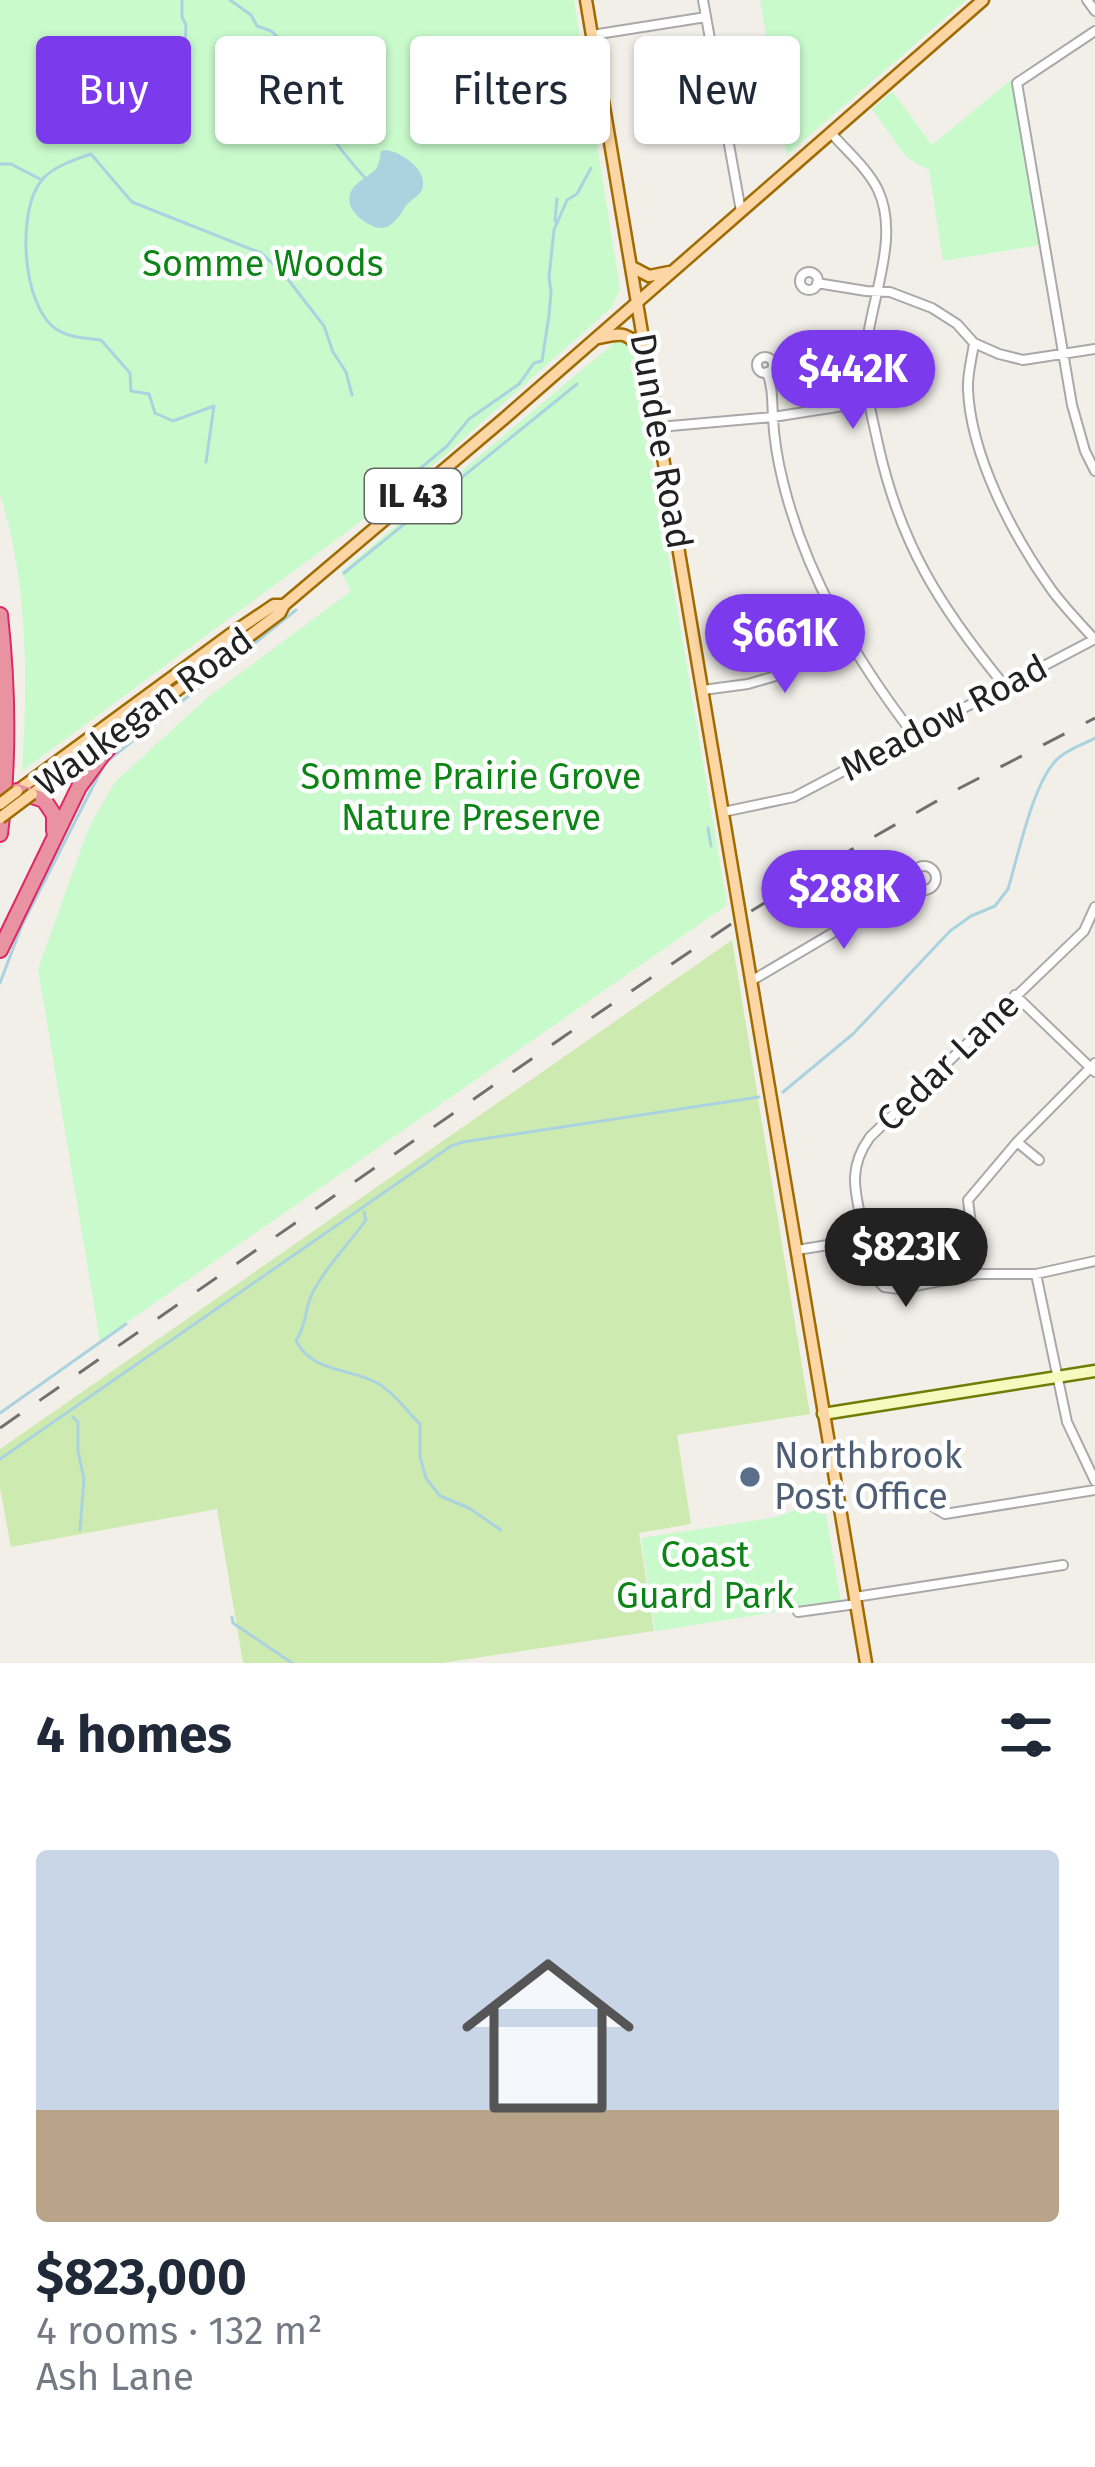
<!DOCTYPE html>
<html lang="en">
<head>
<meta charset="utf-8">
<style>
  body { margin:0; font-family:"Fira Sans",sans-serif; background:#f2f2f3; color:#1f2937; height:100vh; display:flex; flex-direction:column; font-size:45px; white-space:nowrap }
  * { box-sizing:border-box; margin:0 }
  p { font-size:39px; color:#747a83 }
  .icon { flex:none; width:66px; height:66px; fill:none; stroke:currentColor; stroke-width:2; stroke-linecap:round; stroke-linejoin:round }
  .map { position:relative; height:1663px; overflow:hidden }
  .drawer { display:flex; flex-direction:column; background:#fff; flex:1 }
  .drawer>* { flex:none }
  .hud { position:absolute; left:36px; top:36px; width:1023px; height:108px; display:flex; gap:24px }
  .price { position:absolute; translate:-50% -102px; padding:0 27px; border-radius:42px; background:#7c3aed; color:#fff; font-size:39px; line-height:78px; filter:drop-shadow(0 3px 6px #0008) }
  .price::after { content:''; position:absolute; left:50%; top:72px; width:36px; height:27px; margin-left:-18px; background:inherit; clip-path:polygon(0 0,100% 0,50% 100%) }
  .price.current { background:#222; color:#fff }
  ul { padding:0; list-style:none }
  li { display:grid; align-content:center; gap:24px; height:636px; padding:0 36px }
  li+li { border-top:3px solid #e0e1e3 }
  li span { display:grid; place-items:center; height:372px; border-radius:12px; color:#555 }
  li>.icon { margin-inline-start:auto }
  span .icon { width:216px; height:216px; fill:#fffc; stroke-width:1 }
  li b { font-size:51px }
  h2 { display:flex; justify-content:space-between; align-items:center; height:144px; padding:0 36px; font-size:51px }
  .tag { padding:0 42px; border-radius:12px; background:#fff; box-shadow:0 3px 9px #0004; font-size:42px; line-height:108px }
  .tag.current { background:#7c3aed; color:#fff }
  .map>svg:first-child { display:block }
  .grass { fill:#cdebb0 }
  .park { fill:#c8facc }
  .water { fill:#aad3df }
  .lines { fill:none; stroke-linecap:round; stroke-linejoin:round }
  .stream { stroke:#aad3df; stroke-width:3 }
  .street-casing { stroke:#a9a9a9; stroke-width:12 }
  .secondary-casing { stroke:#707d05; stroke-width:15 }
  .primary-casing { stroke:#a06b00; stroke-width:15 }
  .highway-casing { stroke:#dc2a67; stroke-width:18 }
  .street { stroke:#fff; stroke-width:8 }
  .secondary { stroke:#f7fabf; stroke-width:10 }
  .primary { stroke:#fcd6a4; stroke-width:10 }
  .highway { stroke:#e892a2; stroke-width:14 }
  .rail { stroke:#707070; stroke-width:3; stroke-dasharray:24 24; stroke-linecap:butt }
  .primary-bridge-casing { stroke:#a06b00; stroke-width:15; stroke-linecap:butt }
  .primary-bridge { stroke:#fcd6a4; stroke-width:10 }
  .service-dot { fill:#5c6f8a; stroke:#fff; stroke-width:4.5 }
  .labels { text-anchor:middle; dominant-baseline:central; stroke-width:9; stroke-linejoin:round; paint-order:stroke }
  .shield { fill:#fff; stroke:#646464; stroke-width:3 }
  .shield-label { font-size:33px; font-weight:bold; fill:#222 }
  .park-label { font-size:36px; fill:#0c8416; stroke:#fff }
  .street-label { font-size:36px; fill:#222; stroke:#fff }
  .service-label { font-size:36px; fill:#4e5e75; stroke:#fff; text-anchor:start }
</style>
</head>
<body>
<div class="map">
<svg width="1095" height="1663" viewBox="0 0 1095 1663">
  <rect width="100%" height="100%" fill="#f2efe9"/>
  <path class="grass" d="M 732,940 L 810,1414 L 677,1435 L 691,1524 L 639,1533 L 654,1631 L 442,1663 L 243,1663 L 217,1509 L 11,1547 L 0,1488 L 0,1449 Z"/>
  <path class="park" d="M 0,0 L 574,0 L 620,289 L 612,307 L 443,457 L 367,517 L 22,771 C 28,680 28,582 0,494 Z
    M 760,0 L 966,0 L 787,155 Z
    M 1011,80 L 1040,245 L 943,261 L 929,170 L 907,158 L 872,109 L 892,91 L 932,145 Z
    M 621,337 L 632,342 L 727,905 L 100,1341 L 38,969 L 89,827 L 115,782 L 207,698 L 351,591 L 341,572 Z
    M 824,1504 L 841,1602 L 655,1631 L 641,1538 L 777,1517 L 802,1507 Z"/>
  <path class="water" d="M 386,150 C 401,152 426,169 423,186 C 421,197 411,198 405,207 C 393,227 383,236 361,219 C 357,216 351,209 350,204 C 346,184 366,180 376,169 C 379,165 380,157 381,151 Z"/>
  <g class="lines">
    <path class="stream" d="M 182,0 L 182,17 L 186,25 L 185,48
      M 230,0 L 251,15 L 257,26 L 271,31 L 282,41 L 307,77 L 306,83 L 321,103 L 322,129 L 326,130 C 339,147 351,163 366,179
      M 0,164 L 11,164 L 40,179
      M 555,221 L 557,199
      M 206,462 L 214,406 L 173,421 L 155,413 L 149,394 L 131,391 L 130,373 L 101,340 C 87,338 69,338 56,329 C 22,306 16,210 42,180 C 52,167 76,159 91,154 L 132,202 L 261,253 L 283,273 L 324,326 L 333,352 L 346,372 L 352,395
      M 371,510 L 447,446 L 469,419 L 519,384 L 534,363 L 542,361 L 549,315 L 551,292 L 549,277 L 554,230 L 567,200 L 577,194 L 591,168
      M 344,573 L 577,384
      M 708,828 L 711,846
      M 0,983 L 22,925 L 105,763 L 296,610
      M 783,1092 L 853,1034 L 950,931 L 971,916 L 995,906 L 1008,889 C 1018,857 1034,775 1061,756 C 1071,748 1084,744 1095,738
      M 364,1212 L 366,1220 C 349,1244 326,1266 312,1294 C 304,1311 308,1321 296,1341 C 314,1374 350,1367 379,1384 C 394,1393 407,1411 420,1424 L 420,1457 L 426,1478 L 440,1496 L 469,1508 L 501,1530
      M 0,1413 L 126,1324
      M 73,1417 L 78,1422 L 78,1451 L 84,1479 L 80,1530
      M 0,1459 L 451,1146 L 463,1142 L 759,1097
      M 232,1617 L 233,1623 L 292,1663"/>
    <defs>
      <path id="street" d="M 703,0 L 741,211
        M 1087,0 L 1095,11
        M 1095,31 L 1017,83 L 1072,405 L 1085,451 L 1095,471
        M 592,35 L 706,17
        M 831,133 C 846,150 868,169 878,190 C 903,243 863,313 865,371 C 866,396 873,420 878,444 C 900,544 940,607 1004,685
        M800 281a9 9 0 1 1 18 0a9 9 0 1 1-18 0Z
        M 817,283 L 866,291 L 890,292 L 932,308 L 957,324 L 974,343 L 999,354 L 1023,360 L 1095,349
        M 974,343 C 972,358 967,375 968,390 C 971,456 1013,536 1051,589 C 1064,607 1080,623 1094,639
        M757 365a8 8 0 1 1 16 0a8 8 0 1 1-16 0Z
        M 767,372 C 773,388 772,402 773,418 C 774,438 778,462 783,482 C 806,576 855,658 913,734
        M 659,427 L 773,417 L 869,402
        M 703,690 L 748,684 L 779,675 L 846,638
        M 723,812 L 794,797 L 1095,639
        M912 878a12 12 0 1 1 24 0a12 12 0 1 1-24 0Z
        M 751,981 L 914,885
        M 1015,995 L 1095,1072
        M 1017,1142 L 1039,1160
        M 865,1239 C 858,1198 844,1173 870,1137 L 1084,931 L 1095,907
        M 797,1250 L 865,1239 L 871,1274 L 884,1287 L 899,1289 L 977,1274 L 1036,1274 L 1095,1261
        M 977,1274 L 968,1200 L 1017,1142 L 1095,1063
        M 1036,1274 L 1067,1422 L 1095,1481
        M 904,1489 L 945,1514 L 1095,1490
        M 855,1597 L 1063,1565
        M 798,1612 L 856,1604"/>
      <path id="secondary" d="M 823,1414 L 1095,1371"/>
      <path id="primary" d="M 586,0 L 866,1663
        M 632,267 L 649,276 L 669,272
        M 599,338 C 624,332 626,332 644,352
        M 128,727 L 280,613 L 284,605 L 506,417 L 983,0
        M 17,791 L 228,636 L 274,605 L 284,605
        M 32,794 L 113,737"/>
      <path id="highway" d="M 0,615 C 8,688 9,761 0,834
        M 17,791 L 44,800 L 54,815 L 54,831
        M 0,950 L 79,787 L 103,754 L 130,725"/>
    </defs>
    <use href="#street" class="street-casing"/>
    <use href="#secondary" class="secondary-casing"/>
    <use href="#primary" class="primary-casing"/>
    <use href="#highway" class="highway-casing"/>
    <use href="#street" class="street"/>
    <use href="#secondary" class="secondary"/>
    <use href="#primary" class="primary"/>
    <use href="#highway" class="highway"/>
    <path class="rail" d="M 0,1428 L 566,1035 L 740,918 L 849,851 L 956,790 L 1095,718"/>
    <defs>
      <path id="primary-bridge" d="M 0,804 L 17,791
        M 0,818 L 32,794"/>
    </defs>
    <use href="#primary-bridge" class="primary-bridge-casing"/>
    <use href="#primary-bridge" class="primary-bridge"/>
  </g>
  <circle class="service-dot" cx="750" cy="1477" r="12"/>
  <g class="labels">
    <rect class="shield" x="365" y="469" width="96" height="54" rx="9"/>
    <g class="shield-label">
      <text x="413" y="496">IL 43</text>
    </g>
    <g class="park-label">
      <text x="263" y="264">Somme Woods</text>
      <text x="471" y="777">Somme Prairie Grove<tspan x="471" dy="41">Nature Preserve</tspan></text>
      <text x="705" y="1555">Coast<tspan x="705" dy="41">Guard Park</tspan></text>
    </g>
    <g class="street-label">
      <text transform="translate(661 441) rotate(80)">Dundee Road</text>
      <text transform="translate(144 712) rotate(-36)">Waukegan Road</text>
      <text transform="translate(944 718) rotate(-28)">Meadow Road</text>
      <text transform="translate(948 1062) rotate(-44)">Cedar Lane</text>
    </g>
    <g class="service-label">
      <text x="774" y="1456">Northbrook<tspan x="774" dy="41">Post Office</tspan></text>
    </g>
  </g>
</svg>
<b class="price" style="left:853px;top:432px">$442K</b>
<b class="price" style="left:785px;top:696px">$661K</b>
<b class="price" style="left:844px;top:952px">$288K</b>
<b class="price current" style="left:906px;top:1310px">$823K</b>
<div class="hud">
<a class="tag current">Buy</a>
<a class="tag">Rent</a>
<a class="tag">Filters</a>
<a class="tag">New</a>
</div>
</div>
<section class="drawer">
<h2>4 homes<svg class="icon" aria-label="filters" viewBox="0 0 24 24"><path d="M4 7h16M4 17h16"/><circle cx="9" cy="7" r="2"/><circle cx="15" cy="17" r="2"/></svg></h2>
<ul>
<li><span style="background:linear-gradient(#c9d6e8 70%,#b9a48a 0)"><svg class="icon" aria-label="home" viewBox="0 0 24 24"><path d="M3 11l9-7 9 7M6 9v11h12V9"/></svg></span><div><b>$823,000</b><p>4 rooms · 132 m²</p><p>Ash Lane</p></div></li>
</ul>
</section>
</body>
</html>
